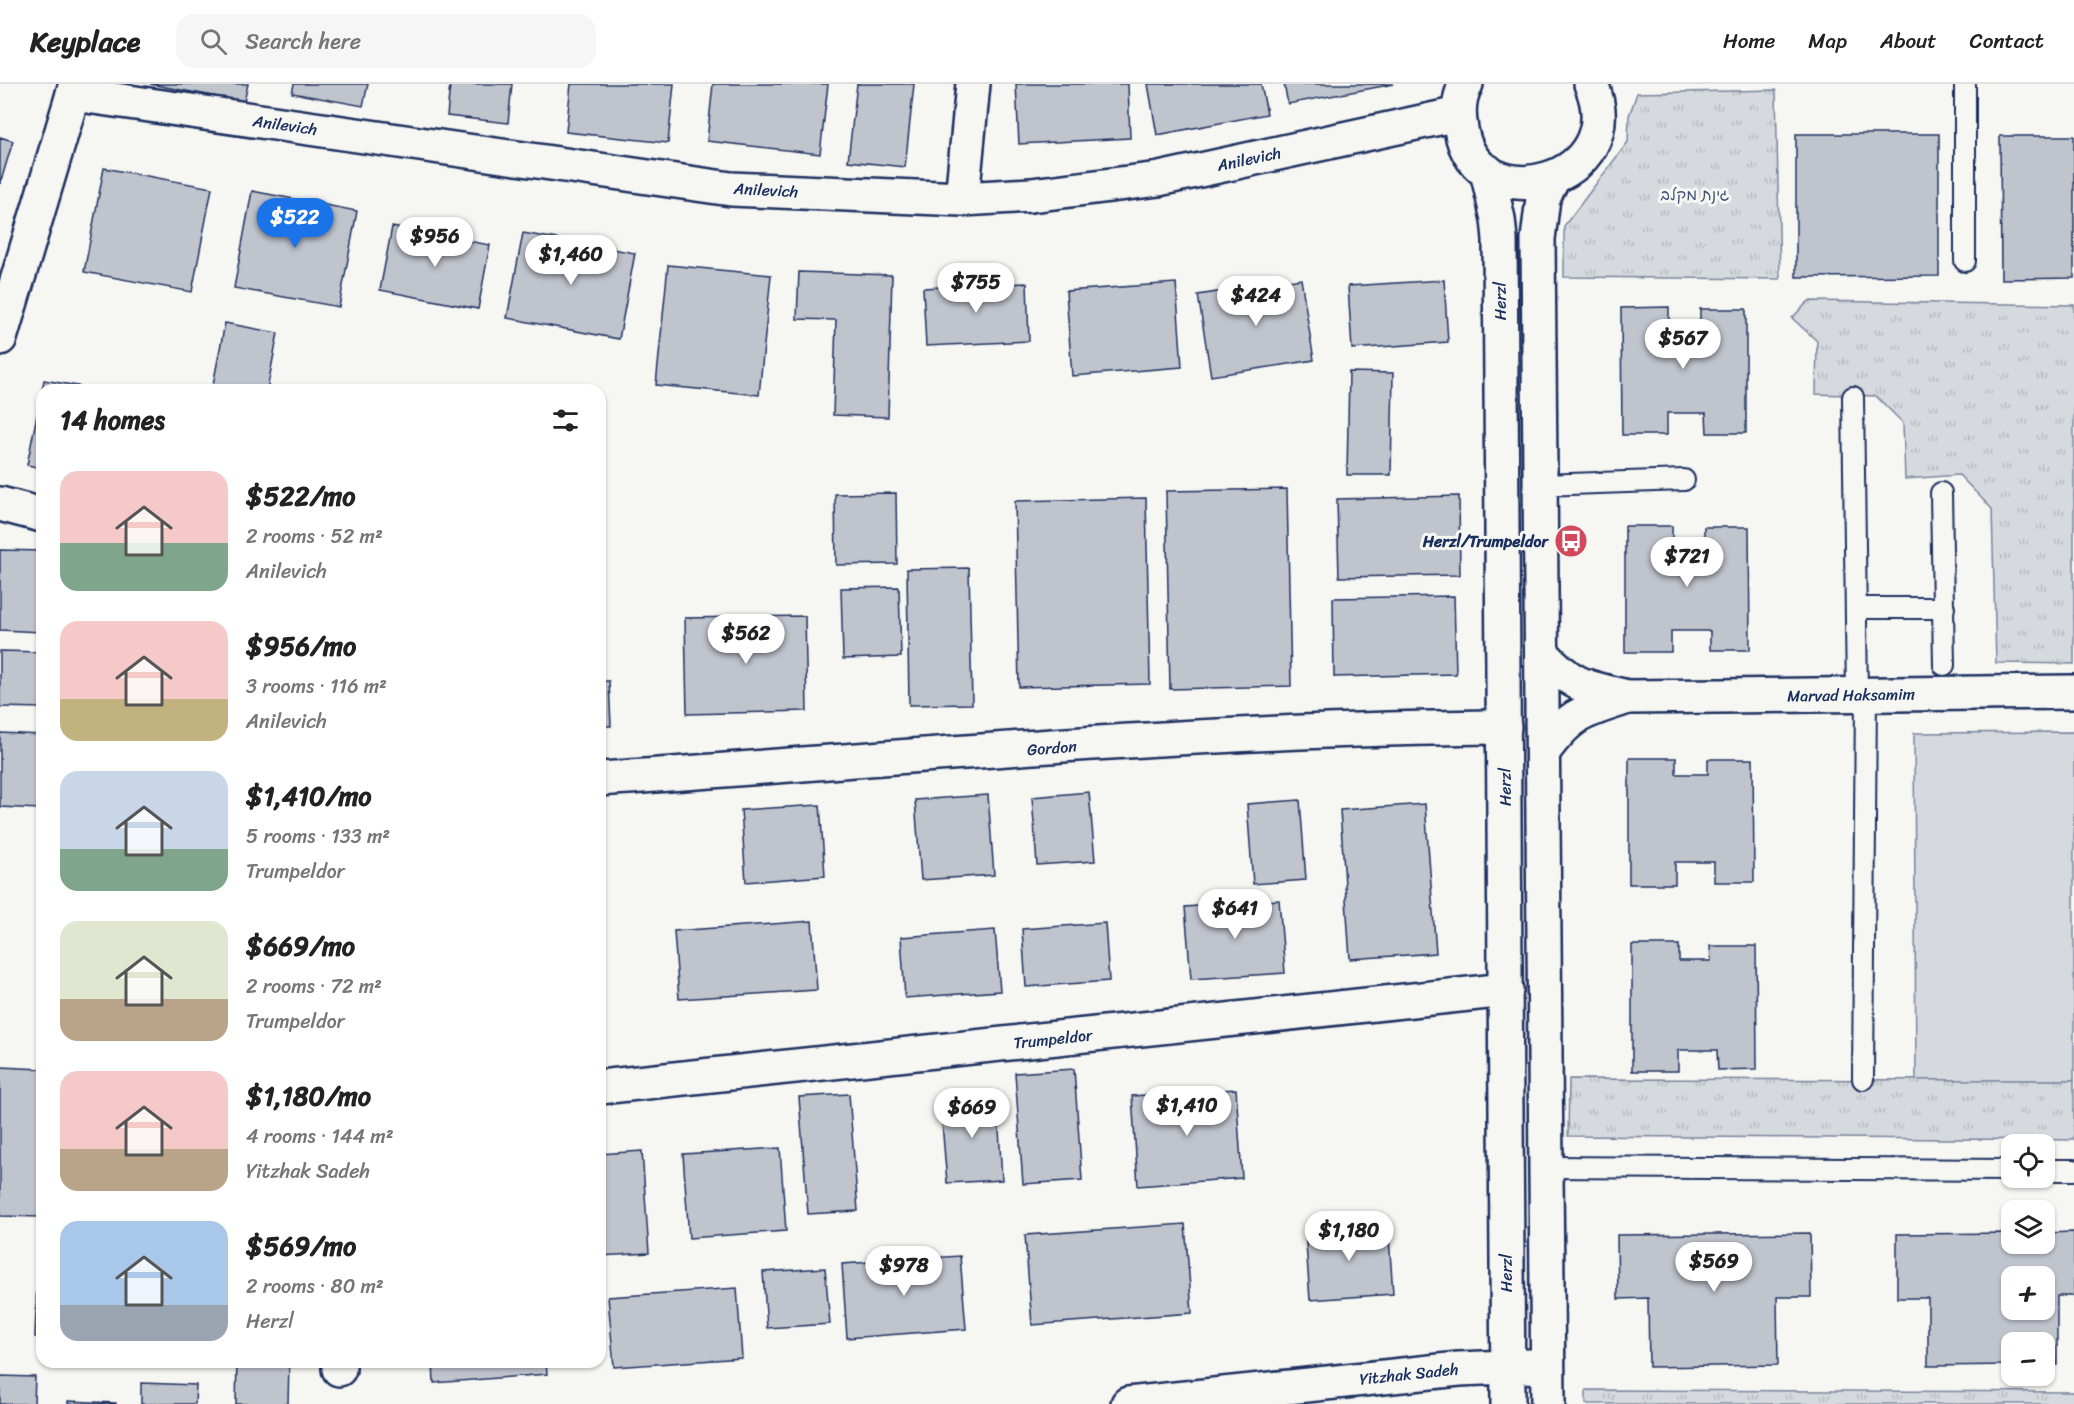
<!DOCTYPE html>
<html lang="en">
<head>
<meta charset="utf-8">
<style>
  body { margin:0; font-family:Sriracha,"Playpen Sans Hebrew",sans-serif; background:#f6f6f6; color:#222; height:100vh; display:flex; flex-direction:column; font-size:22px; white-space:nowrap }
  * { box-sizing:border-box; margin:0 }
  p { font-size:20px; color:#767676 }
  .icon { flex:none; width:33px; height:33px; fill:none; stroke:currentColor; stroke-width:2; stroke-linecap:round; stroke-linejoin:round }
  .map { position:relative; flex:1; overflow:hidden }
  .side { position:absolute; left:36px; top:300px; width:570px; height:984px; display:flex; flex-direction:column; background:#fff; border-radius:18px; box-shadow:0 2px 4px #0004 }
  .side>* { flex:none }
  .controls { position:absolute; left:2001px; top:1050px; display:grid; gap:12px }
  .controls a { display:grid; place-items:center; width:54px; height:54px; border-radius:12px; background:#fff; box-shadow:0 2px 4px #0004; font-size:30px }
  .price { position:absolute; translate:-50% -51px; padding:0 14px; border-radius:21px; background:#fff; color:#222; font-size:20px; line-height:39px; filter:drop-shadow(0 2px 3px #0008) }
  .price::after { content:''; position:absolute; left:50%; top:36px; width:18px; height:14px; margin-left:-9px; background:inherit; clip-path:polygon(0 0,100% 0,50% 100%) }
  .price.current { background:#1a73e8; color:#fff }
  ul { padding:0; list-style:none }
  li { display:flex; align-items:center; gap:18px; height:150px; padding:0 24px }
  li span { display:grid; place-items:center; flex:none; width:168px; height:120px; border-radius:18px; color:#555 }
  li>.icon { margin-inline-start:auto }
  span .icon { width:72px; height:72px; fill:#fffc; stroke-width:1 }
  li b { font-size:26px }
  h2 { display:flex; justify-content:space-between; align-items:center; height:72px; padding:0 24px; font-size:26px }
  header { display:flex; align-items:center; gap:36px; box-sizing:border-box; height:84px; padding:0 30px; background:#fff; border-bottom:2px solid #e0e0e0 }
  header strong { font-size:28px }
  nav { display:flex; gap:33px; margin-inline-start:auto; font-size:21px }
  .search { width:420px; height:54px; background:#f6f6f6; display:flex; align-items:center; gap:15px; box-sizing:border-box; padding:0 21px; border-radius:18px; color:#767676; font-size:22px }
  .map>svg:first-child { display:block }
  .green { fill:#d6d9dd; stroke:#78849e; stroke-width:1.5 }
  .park { fill:url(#park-tufts); stroke:#78849e; stroke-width:1.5 }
  .building { fill:#c0c4cd; stroke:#1b2f5e; stroke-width:1.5; fill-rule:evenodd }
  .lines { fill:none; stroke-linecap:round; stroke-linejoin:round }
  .lane-casing { stroke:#1b2f5e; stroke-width:24 }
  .street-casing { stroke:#1b2f5e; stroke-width:38 }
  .secondary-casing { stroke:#1b2f5e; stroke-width:38 }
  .lane { stroke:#f6f6f2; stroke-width:20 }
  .street { stroke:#f6f6f2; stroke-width:33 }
  .secondary { stroke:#f6f6f2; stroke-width:33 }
  .labels { text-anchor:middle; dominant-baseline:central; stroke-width:6; stroke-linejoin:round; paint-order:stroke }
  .street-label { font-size:16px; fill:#1b2f5e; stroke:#f6f6f2 }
  .park-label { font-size:16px; fill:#405177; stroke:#f6f6f2 }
  .poi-label { font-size:16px; font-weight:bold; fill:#1b2f5e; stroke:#f6f6f2; text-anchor:end }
</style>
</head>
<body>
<header>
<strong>Keyplace</strong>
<div class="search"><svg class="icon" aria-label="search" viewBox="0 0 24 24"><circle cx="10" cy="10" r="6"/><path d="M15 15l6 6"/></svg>Search here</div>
<nav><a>Home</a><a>Map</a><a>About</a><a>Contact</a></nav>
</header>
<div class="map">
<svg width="2074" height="1320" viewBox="0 0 2074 1320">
  <defs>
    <pattern id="park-tufts" width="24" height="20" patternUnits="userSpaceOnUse" patternTransform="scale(1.5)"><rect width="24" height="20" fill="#d6d9dd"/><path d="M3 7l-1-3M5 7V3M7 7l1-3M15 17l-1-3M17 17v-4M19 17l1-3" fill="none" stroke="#b7bbc0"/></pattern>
  </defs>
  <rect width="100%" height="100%" fill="#f6f6f2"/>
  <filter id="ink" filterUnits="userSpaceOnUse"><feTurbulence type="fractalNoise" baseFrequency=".0167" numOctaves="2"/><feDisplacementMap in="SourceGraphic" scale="12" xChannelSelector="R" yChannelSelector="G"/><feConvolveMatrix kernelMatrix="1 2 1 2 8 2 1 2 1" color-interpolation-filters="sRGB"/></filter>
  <g filter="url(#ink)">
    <path class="green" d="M 2074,648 L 2074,996 L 1916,997 L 1914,649 Z"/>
    <path class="park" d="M 1776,6 L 1780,195 L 1564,193 L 1564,142 L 1628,58 L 1629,32 L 1637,9 Z
      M 1809,217 L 2074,221 L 2074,580 L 1996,579 L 1992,425 L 1959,391 L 1905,395 L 1903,339 L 1876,312 L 1816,310 L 1817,257 L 1792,234 Z
      M 1569,995 L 2074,996 L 2074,1056 L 1568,1052 Z
      M 1586,1306 L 2074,1308 L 2074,1320 L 1586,1320 Z"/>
    <path class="building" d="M 150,0 L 248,0 L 244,18 Z
      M 294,0 L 368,0 L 363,22 L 292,9 Z
      M 450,0 L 512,0 L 508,39 L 447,32 Z
      M 571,0 L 674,0 L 668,59 L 566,48 Z
      M 713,0 L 828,0 L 820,70 L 707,57 Z
      M 857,0 L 914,0 L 905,83 L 848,77 Z
      M 1016,0 L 1128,0 L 1130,54 L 1019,60 Z
      M 1148,0 L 1261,0 L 1267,30 L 1157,51 Z
      M 1284,0 L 1394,0 L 1288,20 Z
      M 1796,50 L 1939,50 L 1939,192 L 1796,193 Z
      M 2000,52 L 2074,52 L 2074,194 L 2001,195 Z
      M 0,53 L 13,57 L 0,100 Z
      M 104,84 L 212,104 L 192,208 L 84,188 Z
      M 252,107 L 357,127 L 339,223 L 234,204 Z
      M 392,143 L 490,161 L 478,225 L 380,206 Z
      M 523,149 L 635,169 L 619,255 L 507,234 Z
      M 668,181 L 771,191 L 759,311 L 656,301 Z
      M 799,188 L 892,191 L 888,333 L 833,331 L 836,236 L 797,235 Z
      M 1301,195 L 1314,276 L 1211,292 L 1198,211 Z
      M 1444,196 L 1448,258 L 1352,265 L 1348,202 Z
      M 1027,199 L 1029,257 L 926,262 L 923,204 Z
      M 1176,199 L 1182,283 L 1072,292 L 1066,207 Z
      M 1669,223 L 1669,240 L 1700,240 L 1700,225 L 1746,225 L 1746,349 L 1707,349 L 1706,329 L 1667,329 L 1667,351 L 1622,351 L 1621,224 Z
      M 225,239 L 278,249 L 267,306 L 212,306 Z
      M 1349,288 L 1393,289 L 1391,391 L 1347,391 Z
      M 44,296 L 100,306 L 42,306 L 42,384 L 27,381 Z
      M 600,325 L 602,406 L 600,406 Z
      M 1287,405 L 1291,602 L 1170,605 L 1166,407 Z
      M 896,409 L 897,480 L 836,481 L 835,410 Z
      M 1459,412 L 1460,491 L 1339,493 L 1337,415 Z
      M 1146,414 L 1150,600 L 1019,603 L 1015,417 Z
      M 1625,442 L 1672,442 L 1672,458 L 1704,458 L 1704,443 L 1749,443 L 1750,566 L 1710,566 L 1710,547 L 1671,547 L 1671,568 L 1625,568 Z
      M 0,466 L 42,467 L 42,548 L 0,546 Z
      M 969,484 L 972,620 L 909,621 L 907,485 Z
      M 899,503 L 901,573 L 843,575 L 841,504 Z
      M 1454,512 L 1456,590 L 1334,593 L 1333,514 Z
      M 805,532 L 807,627 L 687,630 L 685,534 Z
      M 0,567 L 42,568 L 42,624 L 0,623 Z
      M 600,597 L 609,597 L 611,642 L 600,642 Z
      M 0,649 L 42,651 L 40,725 L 0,723 Z
      M 1629,674 L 1676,674 L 1676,690 L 1708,690 L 1708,675 L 1753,675 L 1754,798 L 1714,798 L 1714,778 L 1675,778 L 1675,800 L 1629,800 Z
      M 1089,708 L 1095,777 L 1037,781 L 1032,713 Z
      M 988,711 L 994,791 L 921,796 L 915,716 Z
      M 1300,716 L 1306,796 L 1253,800 L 1247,720 Z
      M 1425,720 L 1436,869 L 1350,875 L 1340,726 Z
      M 820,721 L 825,792 L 746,798 L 741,726 Z
      M 1279,816 L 1285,889 L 1191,895 L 1185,823 Z
      M 812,837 L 817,906 L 679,915 L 674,847 Z
      M 1105,839 L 1109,897 L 1026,903 L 1022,845 Z
      M 995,846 L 1000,907 L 905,914 L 901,853 Z
      M 1632,861 L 1679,861 L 1679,877 L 1711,877 L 1710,862 L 1756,862 L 1757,985 L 1718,986 L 1717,966 L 1678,966 L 1678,987 L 1632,987 Z
      M 0,983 L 42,985 L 42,1133 L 0,1132 Z
      M 1074,985 L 1082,1096 L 1023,1100 L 1015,989 Z
      M 1236,1005 L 1242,1094 L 1138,1102 L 1132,1012 Z
      M 849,1010 L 858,1127 L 808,1130 L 799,1013 Z
      M 997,1011 L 1002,1096 L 947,1099 L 940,1015 Z
      M 780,1064 L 786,1147 L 689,1154 L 683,1070 Z
      M 642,1067 L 649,1169 L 600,1172 L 600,1070 Z
      M 1388,1139 L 1393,1210 L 1310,1216 L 1305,1145 Z
      M 1185,1140 L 1192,1229 L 1032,1241 L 1025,1151 Z
      M 2074,1148 L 2074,1212 L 2057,1212 L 2057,1281 L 2044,1281 L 2044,1258 L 2012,1258 L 2012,1281 L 1928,1282 L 1928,1214 L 1897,1214 L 1897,1150 L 2012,1149 L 2012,1160 L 2044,1160 L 2044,1149 ZM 2012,1192 L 2044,1192 L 2044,1226 L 2012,1226 Z
      M 1810,1149 L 1811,1213 L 1777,1213 L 1778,1281 L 1649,1283 L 1648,1214 L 1618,1215 L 1617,1151 Z
      M 960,1172 L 966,1245 L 847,1254 L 842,1180 Z
      M 825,1184 L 830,1240 L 767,1244 L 763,1188 Z
      M 37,1199 L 42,1199 L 42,1253 L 35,1253 Z
      M 737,1204 L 742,1274 L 614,1283 L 608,1213 Z
      M 237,1278 L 289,1278 L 288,1320 L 236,1320 Z
      M 433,1278 L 546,1278 L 547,1290 L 434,1299 Z
      M 0,1292 L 35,1293 L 34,1320 L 0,1320 Z
      M 141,1299 L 196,1301 L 195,1320 L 141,1320 Z
      M 68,1317 L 116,1319 L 116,1320 L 68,1320 Z"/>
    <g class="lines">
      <defs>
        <path id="lane" d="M 1965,0 L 1965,177
          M 1853,313 L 1857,611
          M 1541,401 L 1684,396
          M 1941,409 L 1944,581
          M 1856,524 L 1944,524
          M 1863,995 L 1866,611
          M 1546,1083 L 2012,1086
          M 2044,1086 L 2074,1086"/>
        <path id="street" d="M 73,10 L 731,105 L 962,115 L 1031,111 L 1159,95 L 1458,30
          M 962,115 L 973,0
          M 0,420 L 42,431
          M 1542,569 C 1573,603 1585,603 1628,613 L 2074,608
          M 1543,668 C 1572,628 1583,628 1628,613
          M 600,695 C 901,674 1202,645 1504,643
          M 600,1003 L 1506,906
          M 339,1285 L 339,1278"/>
        <path id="secondary" d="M 1466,0 C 1458,14 1458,29 1461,45 C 1476,140 1633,98 1591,0
          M 1487,87 L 1498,135 L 1500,155 L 1508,1320
          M 0,254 L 76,0
          M 1128,1320 L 1459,1285 L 1531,1282
          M 1548,1320 L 1538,155 L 1543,114 L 1552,96"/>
      </defs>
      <use href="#lane" class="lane-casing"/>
      <use href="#street" class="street-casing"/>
      <use href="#secondary" class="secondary-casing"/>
      <use href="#lane" class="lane"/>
      <use href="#street" class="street"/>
      <use href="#secondary" class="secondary"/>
    </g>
  </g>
  <defs>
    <symbol id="bus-disc" viewBox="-11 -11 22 22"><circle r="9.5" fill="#d1495b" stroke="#f6f6f2"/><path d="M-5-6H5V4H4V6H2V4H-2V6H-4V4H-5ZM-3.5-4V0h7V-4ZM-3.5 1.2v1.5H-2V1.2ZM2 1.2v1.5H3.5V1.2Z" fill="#fff"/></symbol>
  </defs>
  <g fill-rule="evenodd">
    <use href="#bus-disc" x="1552" y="438" width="38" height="38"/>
  </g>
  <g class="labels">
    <g class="street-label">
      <text transform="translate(285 41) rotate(8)">Anilevich</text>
      <text transform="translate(1249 75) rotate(-12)">Anilevich</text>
      <text transform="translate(766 106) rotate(3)">Anilevich</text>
      <text transform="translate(1500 217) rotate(-90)">Herzl</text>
      <text transform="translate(1851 611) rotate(-1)">Marvad Haksamim</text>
      <text transform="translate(1052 664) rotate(-4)">Gordon</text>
      <text transform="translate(1505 703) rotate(-91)">Herzl</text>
      <text transform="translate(1053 955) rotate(-6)">Trumpeldor</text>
      <text transform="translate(1506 1189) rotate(-90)">Herzl</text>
      <text transform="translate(1409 1290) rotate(-6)">Yitzhak Sadeh</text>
    </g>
    <g class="park-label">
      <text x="1695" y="110">גינת מקלב</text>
    </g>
    <g class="poi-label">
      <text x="1548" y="457">Herzl/Trumpeldor</text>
    </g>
  </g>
</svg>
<div class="controls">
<a><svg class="icon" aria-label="locate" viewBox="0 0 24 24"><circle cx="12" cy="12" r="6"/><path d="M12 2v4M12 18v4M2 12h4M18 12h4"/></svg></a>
<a><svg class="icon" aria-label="layers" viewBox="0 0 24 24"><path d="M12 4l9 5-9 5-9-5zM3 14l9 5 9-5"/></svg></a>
<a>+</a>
<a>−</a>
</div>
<b class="price current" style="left:295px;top:165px">$522</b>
<b class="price" style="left:435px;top:184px">$956</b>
<b class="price" style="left:571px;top:202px">$1,460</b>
<b class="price" style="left:976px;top:230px">$755</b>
<b class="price" style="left:1256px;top:243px">$424</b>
<b class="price" style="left:1683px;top:286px">$567</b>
<b class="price" style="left:1687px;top:504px">$721</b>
<b class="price" style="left:746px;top:581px">$562</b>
<b class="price" style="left:1235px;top:856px">$641</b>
<b class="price" style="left:1187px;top:1053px">$1,410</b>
<b class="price" style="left:972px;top:1055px">$669</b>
<b class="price" style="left:1349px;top:1178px">$1,180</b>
<b class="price" style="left:1714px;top:1209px">$569</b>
<b class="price" style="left:904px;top:1213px">$978</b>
<section class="side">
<h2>14 homes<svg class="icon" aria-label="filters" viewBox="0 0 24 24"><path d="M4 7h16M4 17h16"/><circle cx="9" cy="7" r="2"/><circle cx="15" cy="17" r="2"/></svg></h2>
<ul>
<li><span style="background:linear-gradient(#f6c9c9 60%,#7fa58c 0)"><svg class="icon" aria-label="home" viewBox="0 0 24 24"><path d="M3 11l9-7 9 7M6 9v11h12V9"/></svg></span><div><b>$522/mo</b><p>2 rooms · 52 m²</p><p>Anilevich</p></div></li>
<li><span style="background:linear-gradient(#f6c9c9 65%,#c2b280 0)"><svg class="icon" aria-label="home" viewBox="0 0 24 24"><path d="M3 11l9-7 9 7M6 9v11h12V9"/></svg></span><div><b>$956/mo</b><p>3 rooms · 116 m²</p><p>Anilevich</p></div></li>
<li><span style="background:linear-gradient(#c9d6e8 65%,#7fa58c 0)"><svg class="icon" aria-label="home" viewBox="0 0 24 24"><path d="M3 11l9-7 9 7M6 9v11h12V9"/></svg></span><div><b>$1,410/mo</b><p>5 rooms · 133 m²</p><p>Trumpeldor</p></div></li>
<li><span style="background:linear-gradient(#dfe7d0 65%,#b9a48a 0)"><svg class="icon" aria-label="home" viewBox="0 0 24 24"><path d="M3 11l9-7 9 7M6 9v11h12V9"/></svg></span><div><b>$669/mo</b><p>2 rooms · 72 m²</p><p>Trumpeldor</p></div></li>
<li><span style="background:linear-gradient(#f6c9c9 65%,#b9a48a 0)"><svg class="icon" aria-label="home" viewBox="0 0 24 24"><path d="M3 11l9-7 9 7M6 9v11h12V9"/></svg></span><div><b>$1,180/mo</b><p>4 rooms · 144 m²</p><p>Yitzhak Sadeh</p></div></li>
<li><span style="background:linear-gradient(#a9c7e8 70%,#9aa5b1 0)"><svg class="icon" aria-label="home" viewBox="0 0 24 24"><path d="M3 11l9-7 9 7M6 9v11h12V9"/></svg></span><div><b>$569/mo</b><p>2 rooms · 80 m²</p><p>Herzl</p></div></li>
</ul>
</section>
</div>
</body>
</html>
